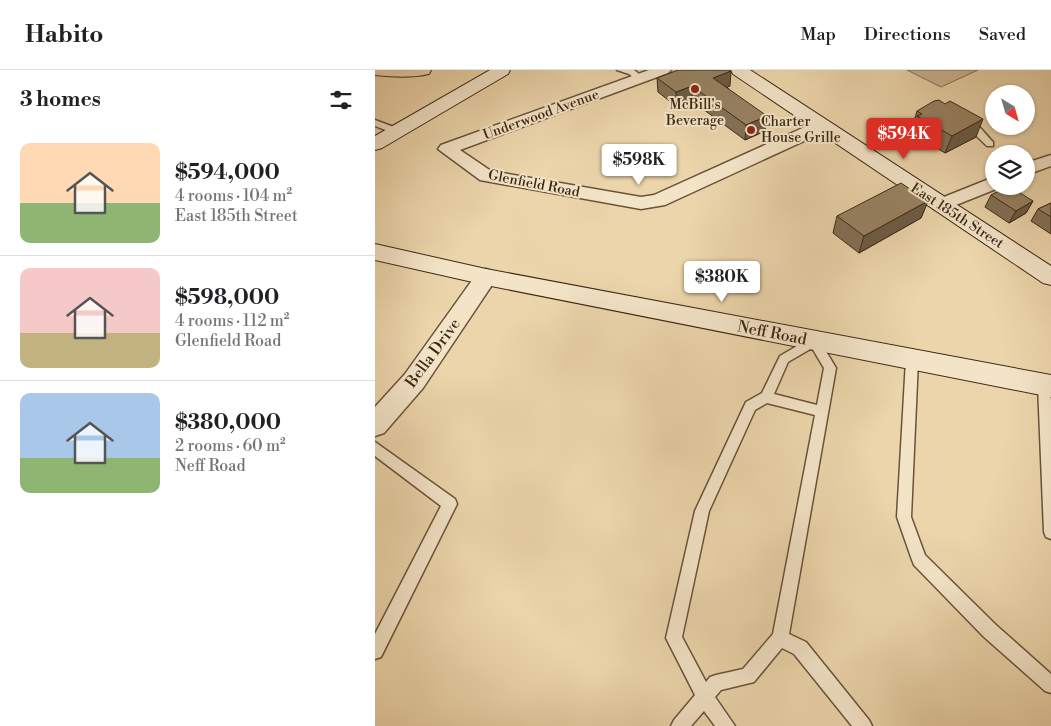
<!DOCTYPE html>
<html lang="en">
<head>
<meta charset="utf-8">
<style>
  body { margin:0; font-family:"Libre Bodoni",serif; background:#f6f6f6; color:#202124; height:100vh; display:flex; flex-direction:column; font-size:19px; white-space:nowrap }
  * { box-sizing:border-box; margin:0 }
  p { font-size:16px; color:#757577 }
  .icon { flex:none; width:28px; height:28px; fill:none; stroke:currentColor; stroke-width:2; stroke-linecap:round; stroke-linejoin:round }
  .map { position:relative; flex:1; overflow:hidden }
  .side { display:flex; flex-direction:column; background:#fff; width:375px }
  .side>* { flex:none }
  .needle { width:32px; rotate:143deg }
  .tools { position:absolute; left:610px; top:15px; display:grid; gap:10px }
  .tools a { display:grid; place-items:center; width:50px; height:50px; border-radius:50%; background:#fff; box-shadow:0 1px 4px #0004; font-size:25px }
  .price { position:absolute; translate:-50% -42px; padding:0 11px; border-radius:5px; background:#fff; color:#222; font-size:16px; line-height:32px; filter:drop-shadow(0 1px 2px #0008) }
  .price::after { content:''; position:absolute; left:50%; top:30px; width:15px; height:11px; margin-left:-8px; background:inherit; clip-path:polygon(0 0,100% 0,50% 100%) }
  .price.selected { background:#d93025; color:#fff }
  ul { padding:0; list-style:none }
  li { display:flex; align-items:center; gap:15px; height:125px; padding:0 20px }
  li+li { border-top:1px solid #e0e0e0 }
  li span { display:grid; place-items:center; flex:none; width:140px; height:100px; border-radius:10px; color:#555 }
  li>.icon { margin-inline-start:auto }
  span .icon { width:60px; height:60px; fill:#fffc; stroke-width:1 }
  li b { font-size:21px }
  h2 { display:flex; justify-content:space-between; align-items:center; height:60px; padding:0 20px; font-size:21px }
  header { display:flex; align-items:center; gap:30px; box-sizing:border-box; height:70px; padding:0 25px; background:#fff; border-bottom:1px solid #e0e0e0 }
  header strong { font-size:24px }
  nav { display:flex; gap:28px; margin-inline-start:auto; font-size:18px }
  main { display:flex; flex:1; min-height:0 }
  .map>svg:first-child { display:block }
  .green { fill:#ceb892; stroke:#867054 }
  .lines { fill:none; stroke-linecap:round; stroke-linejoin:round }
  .lane-casing { stroke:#69533a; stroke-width:3 }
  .street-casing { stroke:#69533a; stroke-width:3 }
  .secondary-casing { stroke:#3d2815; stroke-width:2 }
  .highway-casing { stroke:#3d2815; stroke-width:2 }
  .lane { fill:#f3e4c8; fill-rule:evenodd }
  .street { fill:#f3e4c8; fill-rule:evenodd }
  .secondary { fill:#f3e4c8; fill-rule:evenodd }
  .highway { fill:#ecd5ab; fill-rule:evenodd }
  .wall { fill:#837055; stroke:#3d2815 }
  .shaded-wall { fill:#6a5b45; stroke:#3d2815 }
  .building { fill:#988263; stroke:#3d2815 }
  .poi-dot { fill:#8f2418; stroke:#f3e4c8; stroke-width:2 }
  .labels { text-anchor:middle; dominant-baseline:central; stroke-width:4; stroke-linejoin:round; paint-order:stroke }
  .far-poi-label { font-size:14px; fill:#3d2815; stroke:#f3e4c8 }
  .far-street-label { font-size:14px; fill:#3d2815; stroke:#f3e4c8 }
  .street-label { font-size:16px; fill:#3d2815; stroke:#f3e4c8 }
</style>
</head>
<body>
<header>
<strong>Habito</strong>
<nav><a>Map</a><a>Directions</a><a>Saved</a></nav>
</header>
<main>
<section class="side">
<h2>3 homes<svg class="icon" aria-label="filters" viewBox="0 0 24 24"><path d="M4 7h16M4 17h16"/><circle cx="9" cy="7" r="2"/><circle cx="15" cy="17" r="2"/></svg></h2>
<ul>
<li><span style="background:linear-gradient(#ffd9b3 60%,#8fb573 0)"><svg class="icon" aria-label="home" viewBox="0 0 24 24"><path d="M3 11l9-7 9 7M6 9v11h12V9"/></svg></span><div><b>$594,000</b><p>4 rooms · 104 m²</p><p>East 185th Street</p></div></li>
<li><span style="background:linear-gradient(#f6c9c9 65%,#c2b280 0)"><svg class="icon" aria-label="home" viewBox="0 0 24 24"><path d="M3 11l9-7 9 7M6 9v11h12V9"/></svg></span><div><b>$598,000</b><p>4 rooms · 112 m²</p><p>Glenfield Road</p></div></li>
<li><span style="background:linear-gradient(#a9c7e8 65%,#8fb573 0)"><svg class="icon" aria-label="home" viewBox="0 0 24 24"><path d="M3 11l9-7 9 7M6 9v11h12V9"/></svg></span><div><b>$380,000</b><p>2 rooms · 60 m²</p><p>Neff Road</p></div></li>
</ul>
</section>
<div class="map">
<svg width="676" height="656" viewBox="0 0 676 656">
  <rect width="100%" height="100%" fill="#ecd5ab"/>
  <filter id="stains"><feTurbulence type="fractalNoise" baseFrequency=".004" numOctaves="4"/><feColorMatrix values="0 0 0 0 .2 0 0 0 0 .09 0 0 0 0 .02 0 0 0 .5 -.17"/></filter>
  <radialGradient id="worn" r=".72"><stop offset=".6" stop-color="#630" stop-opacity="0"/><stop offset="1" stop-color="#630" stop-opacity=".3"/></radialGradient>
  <path class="green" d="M 532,0 L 603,0 L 566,17 Z"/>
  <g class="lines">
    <defs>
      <path id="lane" d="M 242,0 L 259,0 L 269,8 L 262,10 L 254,4 Z
        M 587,48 C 599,47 610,64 618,72 L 618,76 L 612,76 L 587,52 Z
        M 0,50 L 24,59 L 25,61 L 21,64 L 0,56 Z
        M 527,50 L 534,52 L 517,62 L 510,60 Z
        M 439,266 L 443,268 L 461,298 L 414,564 L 431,572 L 494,650 L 497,656 L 477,656 L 419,584 L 407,578 L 379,612 L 346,620 L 340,627 L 360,656 L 340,656 L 329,641 L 316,656 L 296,656 L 299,650 L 320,625 L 291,568 L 320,441 L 371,332 L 387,323 L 405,286 ZM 437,278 L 449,298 L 442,335 L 399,324 L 413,292 ZM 392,333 L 440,345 L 398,564 L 368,599 L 341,605 L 335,607 L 331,612 L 307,567 L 334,441 L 380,340 Z
        M 537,285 L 541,287 L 543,290 L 536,447 L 550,485 L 621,555 L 676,604 L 676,623 L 670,621 L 609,567 L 539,495 L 537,490 L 522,447 L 531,290 L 533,287 Z
        M 669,310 L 673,311 L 676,330 L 676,469 L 671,467 L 669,462 L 663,315 L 665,311 Z
        M 0,372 L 80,429 L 82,434 L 6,587 L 0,589 L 0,564 L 66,436 L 0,386 Z"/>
      <path id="street" d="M 274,0 L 296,0 L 293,3 L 85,80 L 116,101 L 266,127 L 279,125 L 441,52 L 453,52 L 455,56 L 453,60 L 290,135 L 266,139 L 105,110 L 63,79 L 66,75 Z
        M 676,85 L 676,96 L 651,105 L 651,93 Z
        M 619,107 L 619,116 L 626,117 L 566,141 L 559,139 L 556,135 L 559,131 Z
        M 111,199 L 119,202 L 122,207 L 119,212 L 48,318 L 9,363 L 0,366 L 0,337 L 30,304 L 103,202 Z"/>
      <path id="secondary" d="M 115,0 L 135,0 L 133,4 L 7,78 L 0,80 L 0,66 Z
        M 356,0 L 375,0 L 676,196 L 676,215 L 668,213 L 358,4 Z
        M 0,174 L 111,199 L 676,305 L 676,327 L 111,215 L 0,190 Z"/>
      <path id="highway" d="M 0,0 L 56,0 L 54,4 C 37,8 18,7 0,5 Z"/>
    </defs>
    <use href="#lane" class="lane-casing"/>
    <use href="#street" class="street-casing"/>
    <use href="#secondary" class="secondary-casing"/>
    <use href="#highway" class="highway-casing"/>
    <use href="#lane" class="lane"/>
    <use href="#street" class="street"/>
    <use href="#secondary" class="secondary"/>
    <use href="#highway" class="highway"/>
  </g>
  <path class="wall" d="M 282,8 L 355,16 L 352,17 L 390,61 L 370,70 L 317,31 L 302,37 L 283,22 Z
    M 542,41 L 601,67 L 570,83 L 536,63 L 538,59 L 537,58 Z
    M 616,125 L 658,131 L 651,143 L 634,153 L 610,137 Z
    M 553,131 L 546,148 L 484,183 L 458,163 L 462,146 Z
    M 676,133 L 676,164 L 656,151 L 663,139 Z"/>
  <path class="shaded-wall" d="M 356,1 L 355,16 L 338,23 L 338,8 Z
    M 317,16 L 317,31 L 302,37 L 301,22 Z
    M 392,46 L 390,61 L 370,70 L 371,55 Z
    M 608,49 L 601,67 L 570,83 L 577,66 Z
    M 553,131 L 546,148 L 484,183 L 489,166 Z
    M 658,131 L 651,143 L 634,153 L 641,141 Z"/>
  <path class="building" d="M 303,0 L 354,0 L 356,1 L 338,8 L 392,46 L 371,55 L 317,16 L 301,22 L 282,8 Z
    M 564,30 L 570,34 L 575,31 L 608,49 L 577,66 L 542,46 L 547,44 L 542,41 L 559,31 Z
    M 526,113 L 553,131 L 489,166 L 462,146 Z
    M 633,116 L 634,116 L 658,131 L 641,141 L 616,125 Z
    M 676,133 L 676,147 L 663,139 Z"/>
  <g class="poi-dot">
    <circle cx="320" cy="19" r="5"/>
    <circle cx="376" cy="60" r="5"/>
  </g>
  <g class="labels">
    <g class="far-poi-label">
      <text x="320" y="35">McBill's<tspan x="320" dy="16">Beverage</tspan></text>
      <text x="386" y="52" text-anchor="start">Charter<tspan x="386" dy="16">House Grille</tspan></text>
    </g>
    <g class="far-street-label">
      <text transform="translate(166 45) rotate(-20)">Underwood Avenue</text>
      <text transform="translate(159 114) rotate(11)">Glenfield Road</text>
      <text transform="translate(582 146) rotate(33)">East 185th Street</text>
    </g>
    <g class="street-label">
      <text transform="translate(397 263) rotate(11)">Neff Road</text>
      <text transform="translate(58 283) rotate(-54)">Bella Drive</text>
    </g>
  </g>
  <rect width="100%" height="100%" filter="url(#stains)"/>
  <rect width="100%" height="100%" fill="url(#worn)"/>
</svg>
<div class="tools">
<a><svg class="needle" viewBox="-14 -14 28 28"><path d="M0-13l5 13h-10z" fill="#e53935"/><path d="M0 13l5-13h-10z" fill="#757577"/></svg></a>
<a><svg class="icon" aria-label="layers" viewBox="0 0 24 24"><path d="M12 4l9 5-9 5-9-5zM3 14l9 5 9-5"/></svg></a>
</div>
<b class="price selected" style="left:529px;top:90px">$594K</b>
<b class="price" style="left:264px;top:116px">$598K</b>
<b class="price" style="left:347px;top:233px">$380K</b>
</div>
</main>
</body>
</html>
